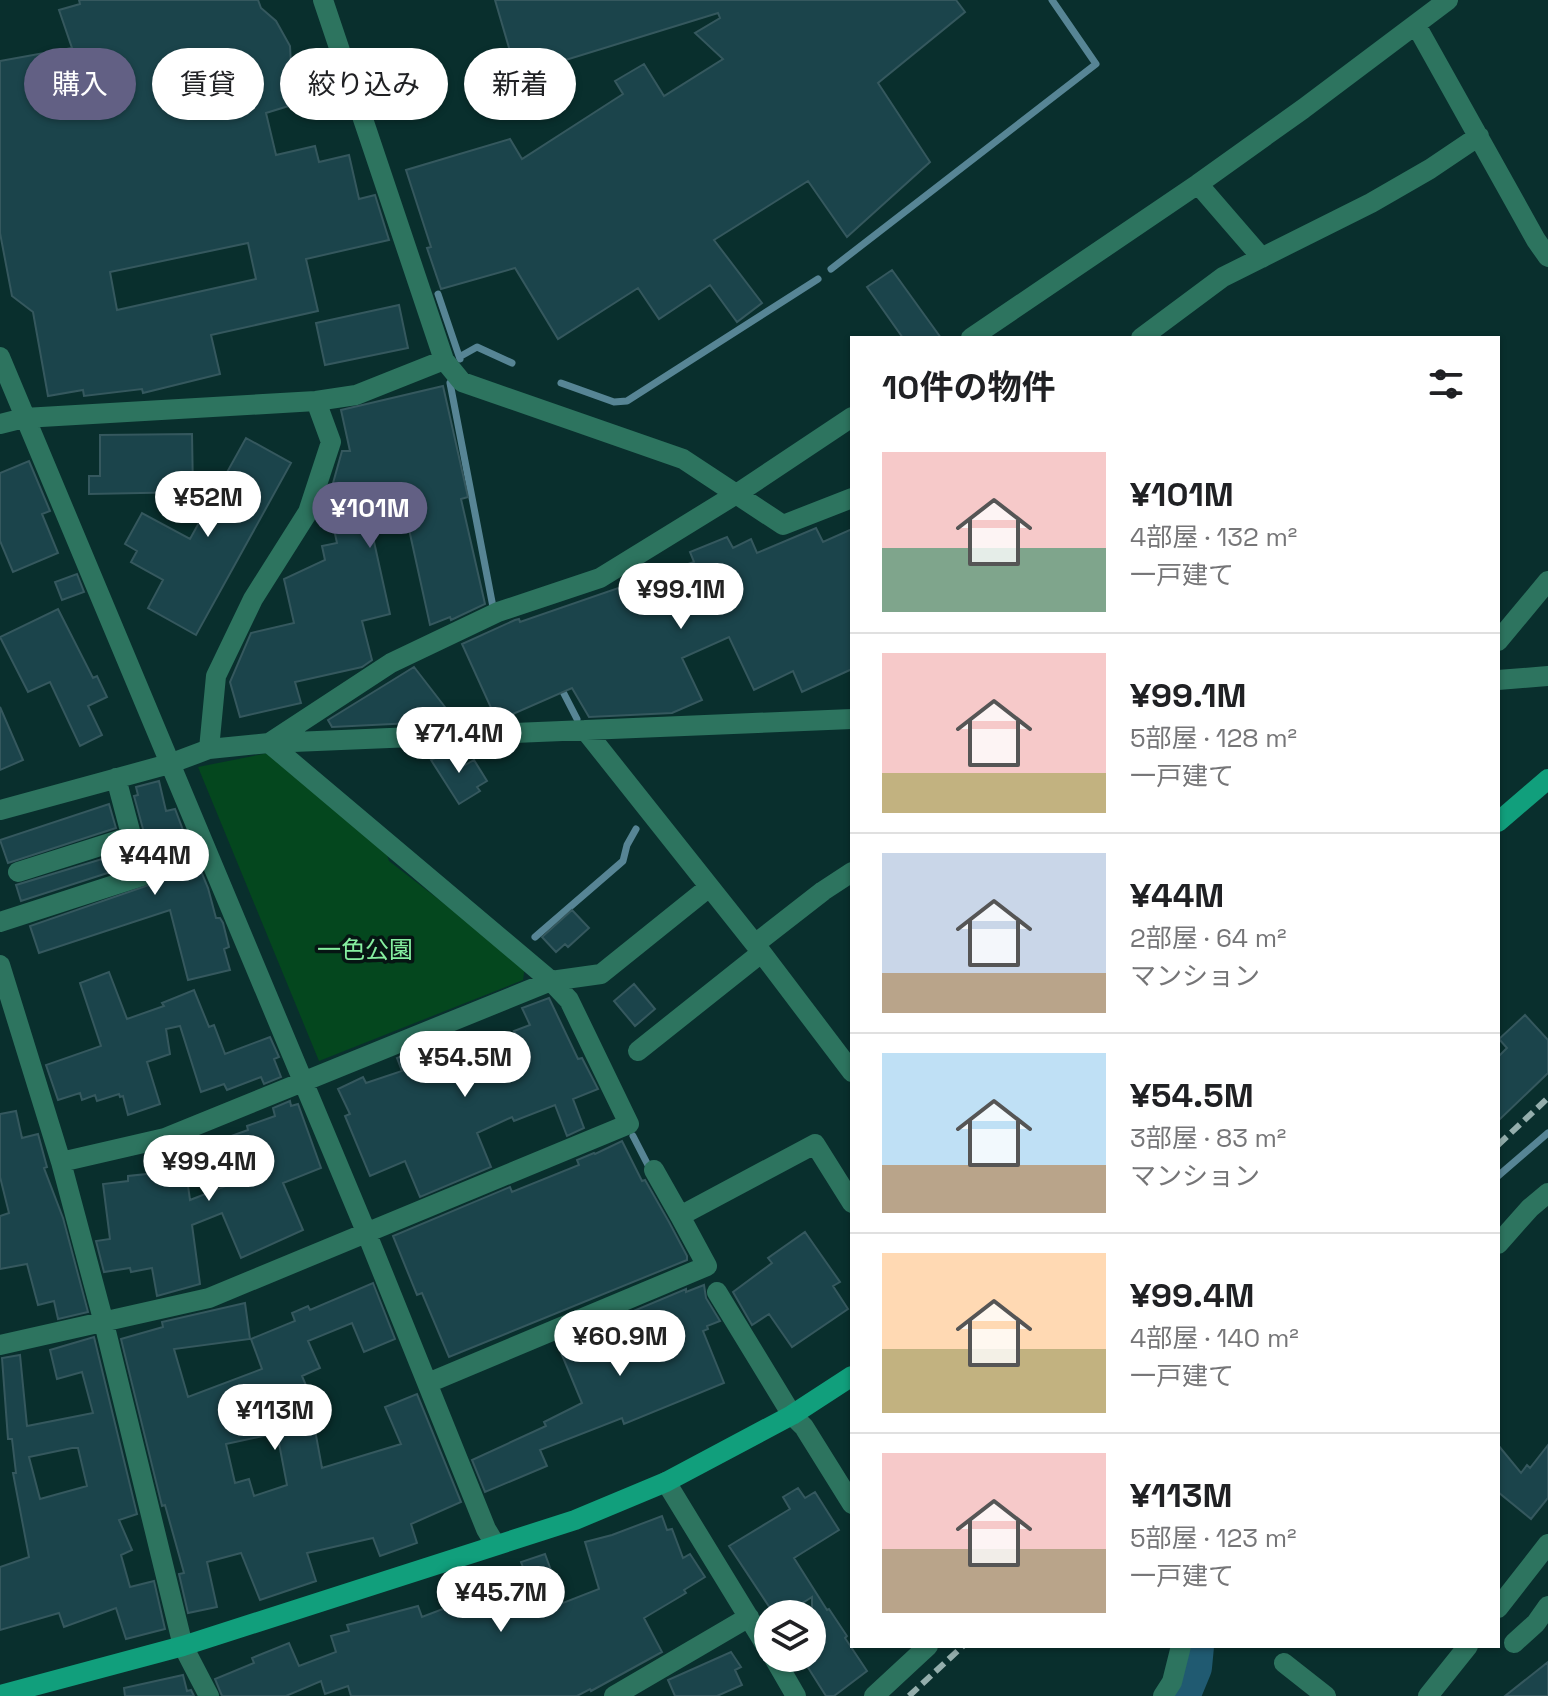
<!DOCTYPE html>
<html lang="ja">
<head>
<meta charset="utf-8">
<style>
  body { margin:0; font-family:"Space Grotesk","Noto Sans JP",sans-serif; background:#f6f6f6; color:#202124; height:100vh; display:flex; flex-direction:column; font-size:30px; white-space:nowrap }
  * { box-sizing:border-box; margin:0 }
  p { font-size:26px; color:#757577 }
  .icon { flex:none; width:44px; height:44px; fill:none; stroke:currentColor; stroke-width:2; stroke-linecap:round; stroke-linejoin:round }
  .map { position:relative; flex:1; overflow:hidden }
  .drawer { position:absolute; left:850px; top:336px; width:650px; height:1312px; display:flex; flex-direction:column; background:#fff; border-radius:0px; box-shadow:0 2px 6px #0004 }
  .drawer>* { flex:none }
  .hud { position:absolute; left:24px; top:48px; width:706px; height:72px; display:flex; gap:16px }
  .buttons { position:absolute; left:754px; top:1600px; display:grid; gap:16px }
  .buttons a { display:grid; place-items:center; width:72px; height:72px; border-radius:50%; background:#fff; box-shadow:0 2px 6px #0004; font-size:40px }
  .price { position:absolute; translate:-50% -68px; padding:0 18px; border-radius:28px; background:#fff; color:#222; font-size:26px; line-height:52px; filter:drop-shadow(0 2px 4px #0008) }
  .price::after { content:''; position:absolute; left:50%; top:48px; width:24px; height:18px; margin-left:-12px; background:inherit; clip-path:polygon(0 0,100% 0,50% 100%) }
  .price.selected { background:#626084; color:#fff }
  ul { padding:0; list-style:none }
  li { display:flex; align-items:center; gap:24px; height:200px; padding:0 32px }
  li+li { border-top:2px solid #e0e0e0 }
  li span { display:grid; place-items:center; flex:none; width:224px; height:160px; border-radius:0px; color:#555 }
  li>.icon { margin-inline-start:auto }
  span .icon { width:96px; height:96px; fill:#fffc; stroke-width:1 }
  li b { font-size:34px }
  h2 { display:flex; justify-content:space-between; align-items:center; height:96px; padding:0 32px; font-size:34px }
  .chip { padding:0 28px; border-radius:36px; background:#fff; box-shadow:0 2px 6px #0004; font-size:28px; line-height:72px }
  .chip.selected { background:#626084; color:#fff }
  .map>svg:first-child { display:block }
  .green { fill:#04471e }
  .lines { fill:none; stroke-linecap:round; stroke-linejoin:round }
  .stream { stroke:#578595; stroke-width:7 }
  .river { stroke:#205a71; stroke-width:42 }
  .building { fill:#1b444b; stroke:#35585e; stroke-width:2; fill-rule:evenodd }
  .street { stroke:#2d745f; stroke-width:20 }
  .secondary { stroke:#119f7c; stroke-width:20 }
  .rail { stroke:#94aeac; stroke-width:6; stroke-dasharray:12 6; stroke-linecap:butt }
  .labels { text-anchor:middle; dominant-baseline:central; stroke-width:7; stroke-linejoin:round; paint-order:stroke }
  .park-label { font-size:24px; fill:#86efa0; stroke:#061513 }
</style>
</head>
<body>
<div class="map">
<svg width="1548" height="1696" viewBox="0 0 1548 1696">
  <rect width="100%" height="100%" fill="#092f2d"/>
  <path class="green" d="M 268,753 L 386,852 L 389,861 L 525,966 L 523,980 L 319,1061 L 198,767 Z"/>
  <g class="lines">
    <path class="stream" d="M 831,269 L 1096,64 L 1052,0
      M 438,294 L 460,359
      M 461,356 L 477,347 L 512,363
      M 450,383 L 493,607
      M 561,383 L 614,402 L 627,401 L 818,279
      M 559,684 L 577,719
      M 535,937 L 623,861 L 627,845 L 636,829
      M 633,1136 L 650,1169
      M 1498,1176 L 1548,1133"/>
    <path class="river" d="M 1179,1696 L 1191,1667 L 1193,1646"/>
  </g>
  <path class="building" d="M 79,0 L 258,0 L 261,8 L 276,21 L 290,46 L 292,85 L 303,82 L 308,100 L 266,113 L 276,155 L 315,146 L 319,162 L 349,155 L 359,199 L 375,195 L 389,240 L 306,259 L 318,311 L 211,335 L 220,374 L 143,393 L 142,389 L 84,396 L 83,390 L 48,396 L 33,312 L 12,296 L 0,233 L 0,61 L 72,48 L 59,10 L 80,4 ZM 248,243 L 256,279 L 117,310 L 110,272 Z
    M 495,0 L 956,0 L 965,12 L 878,83 L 930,162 L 847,237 L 808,181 L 714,240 L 762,303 L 737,322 L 710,285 L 659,319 L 638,288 L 558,339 L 515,268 L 441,289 L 427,248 L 431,247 L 406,170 L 510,139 L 522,159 L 623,94 L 615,81 L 644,64 L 664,96 L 723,59 L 695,33 L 720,18 L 718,13 L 517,75 Z
    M 892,270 L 941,338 L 903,338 L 867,287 Z
    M 399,305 L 408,348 L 325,365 L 316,323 Z
    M 443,386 L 468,497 L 461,499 L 485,604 L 451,620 L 450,617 L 430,625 L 405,511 L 369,519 L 390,614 L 362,621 L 372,660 L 362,667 L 295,682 L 301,703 L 240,717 L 230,682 L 251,633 L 294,623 L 284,579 L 325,560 L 322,546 L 337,543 L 328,501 L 342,451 L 350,451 L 341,410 Z
    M 192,434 L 193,492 L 89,494 L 89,476 L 100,476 L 100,435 Z
    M 246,438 L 291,463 L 196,635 L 148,608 L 163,580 L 131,562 L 137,551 L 125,544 L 142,513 L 190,539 Z
    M 29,461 L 50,511 L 42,514 L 58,553 L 13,572 L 0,541 L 0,473 Z
    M 816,528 L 823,542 L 852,529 L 852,669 L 802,692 L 793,671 L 754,690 L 729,637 L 682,658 L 702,700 L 672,713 L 589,717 L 572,688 L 497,721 L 462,644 L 515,620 L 519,619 L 520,622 L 694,562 L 690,552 L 727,537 L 733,548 L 751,539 L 757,553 Z
    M 77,574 L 84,592 L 62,600 L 55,582 Z
    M 58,609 L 93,678 L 97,676 L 107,697 L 88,706 L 102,735 L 80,746 L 50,682 L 28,692 L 0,637 Z
    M 414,667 L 448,711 L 433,722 L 332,727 L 328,720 Z
    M 0,707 L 23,760 L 0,770 Z
    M 455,748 L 465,765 L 474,760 L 487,781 L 477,787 L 480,791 L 459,804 L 431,760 Z
    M 159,781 L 166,811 L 175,809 L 194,859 L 196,859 L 208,888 L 216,918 L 220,918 L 223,923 L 229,947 L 224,949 L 230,970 L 188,980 L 170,910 L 39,953 L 30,926 L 152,884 L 155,873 L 134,796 L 138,795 L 136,787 Z
    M 109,804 L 116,828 L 8,863 L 0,840 Z
    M 122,853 L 126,867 L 21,901 L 16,885 Z
    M 572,910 L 589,928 L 568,947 L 565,944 L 556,952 L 542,937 Z
    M 109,972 L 127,1019 L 164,1006 L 162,1003 L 194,990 L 209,1027 L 214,1025 L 225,1054 L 270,1037 L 279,1057 L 274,1059 L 281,1077 L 264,1084 L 261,1077 L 227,1090 L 224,1084 L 201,1092 L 180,1026 L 166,1029 L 170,1054 L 147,1062 L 160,1104 L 128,1115 L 123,1096 L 120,1097 L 119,1094 L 97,1101 L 95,1095 L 82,1100 L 80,1093 L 58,1100 L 46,1065 L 101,1046 L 80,983 Z
    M 634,984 L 655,1009 L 635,1026 L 614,1001 Z
    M 549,998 L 578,1059 L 582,1058 L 598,1089 L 573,1099 L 584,1128 L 567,1136 L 555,1105 L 514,1121 L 512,1117 L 477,1133 L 491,1167 L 420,1197 L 405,1161 L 370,1176 L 345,1116 L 350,1114 L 338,1089 L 363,1077 L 366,1083 L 402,1071 L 397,1058 L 449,1037 L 465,1032 L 474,1051 L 516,1034 L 514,1031 L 530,1025 L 522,1008 Z
    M 1525,1015 L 1548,1040 L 1548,1073 L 1498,1121 L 1498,1057 L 1507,1048 L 1499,1039 Z
    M 290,1101 L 291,1106 L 298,1104 L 321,1168 L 283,1183 L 303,1230 L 241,1258 L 222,1213 L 192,1225 L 200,1284 L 157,1296 L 152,1268 L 131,1272 L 130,1268 L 104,1272 L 96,1241 L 110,1239 L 103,1184 L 128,1181 L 128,1176 L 166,1172 L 163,1153 L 183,1150 L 190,1200 L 231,1184 L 217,1141 L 248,1130 L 247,1126 L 275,1116 L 273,1108 Z
    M 16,1111 L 22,1138 L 38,1134 L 47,1167 L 44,1168 L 63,1218 L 88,1312 L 58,1319 L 54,1301 L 38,1305 L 27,1264 L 0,1269 L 0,1216 L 9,1213 L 0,1177 L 0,1114 Z
    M 622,1141 L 642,1181 L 645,1180 L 669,1222 L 687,1256 L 687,1260 L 449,1357 L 422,1293 L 417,1295 L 393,1236 L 510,1187 L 512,1192 L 579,1165 L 577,1160 L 594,1153 L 595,1154 Z
    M 805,1232 L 840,1282 L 833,1286 L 848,1309 L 792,1347 L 769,1314 L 752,1325 L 733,1292 L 772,1263 L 768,1258 Z
    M 373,1283 L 395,1339 L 364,1352 L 352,1323 L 308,1341 L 320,1368 L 302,1376 L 319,1417 L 313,1419 L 322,1468 L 401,1444 L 385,1407 L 417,1394 L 461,1502 L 411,1524 L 417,1543 L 380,1556 L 373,1538 L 307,1553 L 316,1581 L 260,1600 L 241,1553 L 207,1562 L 217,1607 L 188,1613 L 179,1574 L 184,1573 L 165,1505 L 162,1506 L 121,1339 L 163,1327 L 162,1322 L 245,1303 L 250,1339 L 174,1349 L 188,1397 L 262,1369 L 251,1339 L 295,1321 L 292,1313 L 308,1306 L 310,1310 ZM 277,1433 L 287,1485 L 254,1496 L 249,1479 L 235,1483 L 226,1444 Z
    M 704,1285 L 706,1298 L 720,1321 L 707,1326 L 708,1329 L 703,1331 L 724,1383 L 624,1424 L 622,1418 L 540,1450 L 547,1466 L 485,1492 L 472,1460 L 546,1426 L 544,1422 L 582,1403 L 557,1343 L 686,1289 L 686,1292 Z
    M 94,1337 L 137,1514 L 119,1520 L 132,1550 L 121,1555 L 130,1587 L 154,1581 L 165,1629 L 126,1639 L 116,1608 L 64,1627 L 59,1613 L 0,1630 L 0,1567 L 29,1557 L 13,1473 L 16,1473 L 12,1439 L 8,1439 L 2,1358 L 20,1355 L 27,1426 L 93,1413 L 82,1372 L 57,1379 L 50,1350 ZM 72,1448 L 78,1448 L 87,1486 L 40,1499 L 29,1457 Z
    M 1498,1445 L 1521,1473 L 1527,1465 L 1530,1468 L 1548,1445 L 1548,1498 L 1531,1519 L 1498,1492 Z
    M 798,1488 L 805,1498 L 815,1492 L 839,1530 L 794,1558 L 827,1610 L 829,1609 L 847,1636 L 845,1638 L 867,1671 L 834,1696 L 826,1696 L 802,1658 L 812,1658 L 812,1597 L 785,1614 L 774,1614 L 729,1546 L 790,1509 L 783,1497 Z
    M 662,1516 L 667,1530 L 672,1529 L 683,1558 L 690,1554 L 705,1577 L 684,1590 L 686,1593 L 644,1618 L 662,1652 L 591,1691 L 590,1689 L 577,1696 L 351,1696 L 348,1686 L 325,1694 L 321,1681 L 286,1696 L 222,1696 L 215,1679 L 254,1663 L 252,1658 L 289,1643 L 299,1666 L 336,1652 L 331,1636 L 349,1631 L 347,1625 L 418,1606 L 422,1617 L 482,1594 L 528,1580 L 521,1562 L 545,1554 L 563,1603 L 599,1589 L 585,1542 L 612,1535 Z
    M 731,1652 L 741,1667 L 735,1670 L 742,1685 L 717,1696 L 675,1696 L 668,1680 Z
    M 1548,1662 L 1548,1696 L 1505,1696 Z
    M 183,1675 L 187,1691 L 191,1690 L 194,1696 L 125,1696 L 124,1688 Z"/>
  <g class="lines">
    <path class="street" d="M 323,0 L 444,360 L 462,382 L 683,459 L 783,525 L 852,498
      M 1416,25 L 1536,240 L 1548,257
      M 1198,184 L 1262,258
      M 971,338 L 1198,184 L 1303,109 L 1448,0
      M 1141,338 L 1223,277 L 1371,203 L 1430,169 L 1479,136
      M 0,357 L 367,1234 L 486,1529 L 495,1544
      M 0,424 L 24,418 L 316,401 L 356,395 L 444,360
      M 1498,641 L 1548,581
      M 1498,680 L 1548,676
      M 585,730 L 755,944 L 852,1072
      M 209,749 L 216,676 L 253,599 L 308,512 L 331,442 L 316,401
      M 0,810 L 169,764 L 209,749 L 269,743 L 852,719
      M 18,872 L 132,836
      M 0,922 L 142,876 L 116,778
      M 755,944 L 823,891 L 852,872
      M 0,965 L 61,1162 L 104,1323 L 183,1646 L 209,1696
      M 638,1051 L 761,953
      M 61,1162 L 165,1138 L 551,981 L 601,974 L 708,888
      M 654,1170 L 680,1216
      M 1498,1244 L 1530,1208 L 1548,1193
      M 717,1292 L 792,1415 L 804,1427 L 852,1504
      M 0,1345 L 209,1298 L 629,1124 L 569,1000 L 551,981 L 269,743 L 391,663 L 498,612 L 600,578 L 738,493 L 852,417
      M 428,1383 L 707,1266 L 680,1216 L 815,1144 L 852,1203
      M 666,1482 L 768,1649
      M 1498,1608 L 1548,1544
      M 1514,1643 L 1536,1623 L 1548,1606
      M 774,1658 L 796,1696
      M 1284,1663 L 1326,1696
      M 614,1696 L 749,1617
      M 874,1696 L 928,1646
      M 1163,1696 L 1172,1682 L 1181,1646
      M 1428,1696 L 1468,1646"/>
    <path class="secondary" d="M 1498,822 L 1548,779
      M 0,1695 L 183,1646 L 575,1520 L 666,1482 L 792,1415 L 852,1376"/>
    <path class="rail" d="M 1498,1145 L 1548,1098
      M 909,1696 L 963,1646"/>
  </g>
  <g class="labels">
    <g class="park-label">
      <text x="365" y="949">一色公園</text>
    </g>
  </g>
</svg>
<div class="buttons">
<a><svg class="icon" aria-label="layers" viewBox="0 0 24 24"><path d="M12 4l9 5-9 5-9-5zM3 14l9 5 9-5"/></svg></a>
</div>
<b class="price" style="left:208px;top:539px">¥52M</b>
<b class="price selected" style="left:370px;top:550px">¥101M</b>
<b class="price" style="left:681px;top:631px">¥99.1M</b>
<b class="price" style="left:459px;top:775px">¥71.4M</b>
<b class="price" style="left:155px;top:897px">¥44M</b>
<b class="price" style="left:465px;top:1099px">¥54.5M</b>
<b class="price" style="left:209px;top:1203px">¥99.4M</b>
<b class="price" style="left:620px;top:1378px">¥60.9M</b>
<b class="price" style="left:275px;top:1452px">¥113M</b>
<b class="price" style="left:501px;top:1634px">¥45.7M</b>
<div class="hud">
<a class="chip selected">購入</a>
<a class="chip">賃貸</a>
<a class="chip">絞り込み</a>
<a class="chip">新着</a>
</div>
<section class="drawer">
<h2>10件の物件<svg class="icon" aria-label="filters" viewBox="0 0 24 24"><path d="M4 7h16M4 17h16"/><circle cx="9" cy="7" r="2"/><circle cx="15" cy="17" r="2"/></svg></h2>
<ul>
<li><span style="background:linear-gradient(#f6c9c9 60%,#7fa58c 0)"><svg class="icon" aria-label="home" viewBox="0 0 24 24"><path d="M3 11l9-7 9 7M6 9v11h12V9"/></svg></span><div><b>¥101M</b><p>4部屋 · 132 m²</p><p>一戸建て</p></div></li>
<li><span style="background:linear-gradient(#f6c9c9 75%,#c2b280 0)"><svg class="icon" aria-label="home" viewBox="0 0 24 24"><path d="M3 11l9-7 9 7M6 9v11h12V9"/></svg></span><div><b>¥99.1M</b><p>5部屋 · 128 m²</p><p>一戸建て</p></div></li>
<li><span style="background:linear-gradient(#c9d6e8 75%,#b9a48a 0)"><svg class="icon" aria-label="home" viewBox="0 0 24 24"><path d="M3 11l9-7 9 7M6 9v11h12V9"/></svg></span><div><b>¥44M</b><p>2部屋 · 64 m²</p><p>マンション</p></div></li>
<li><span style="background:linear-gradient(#bfe0f5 70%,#b9a48a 0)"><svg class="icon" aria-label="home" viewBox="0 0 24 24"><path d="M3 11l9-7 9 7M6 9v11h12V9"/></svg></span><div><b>¥54.5M</b><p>3部屋 · 83 m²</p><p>マンション</p></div></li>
<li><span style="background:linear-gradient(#ffd9b3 60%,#c2b280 0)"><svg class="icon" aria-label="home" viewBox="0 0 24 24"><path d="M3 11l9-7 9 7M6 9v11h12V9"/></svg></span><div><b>¥99.4M</b><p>4部屋 · 140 m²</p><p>一戸建て</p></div></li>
<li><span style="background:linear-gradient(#f6c9c9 60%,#b9a48a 0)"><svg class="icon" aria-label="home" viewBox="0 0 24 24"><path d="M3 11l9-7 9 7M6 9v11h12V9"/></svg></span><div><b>¥113M</b><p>5部屋 · 123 m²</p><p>一戸建て</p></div></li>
</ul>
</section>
</div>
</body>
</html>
